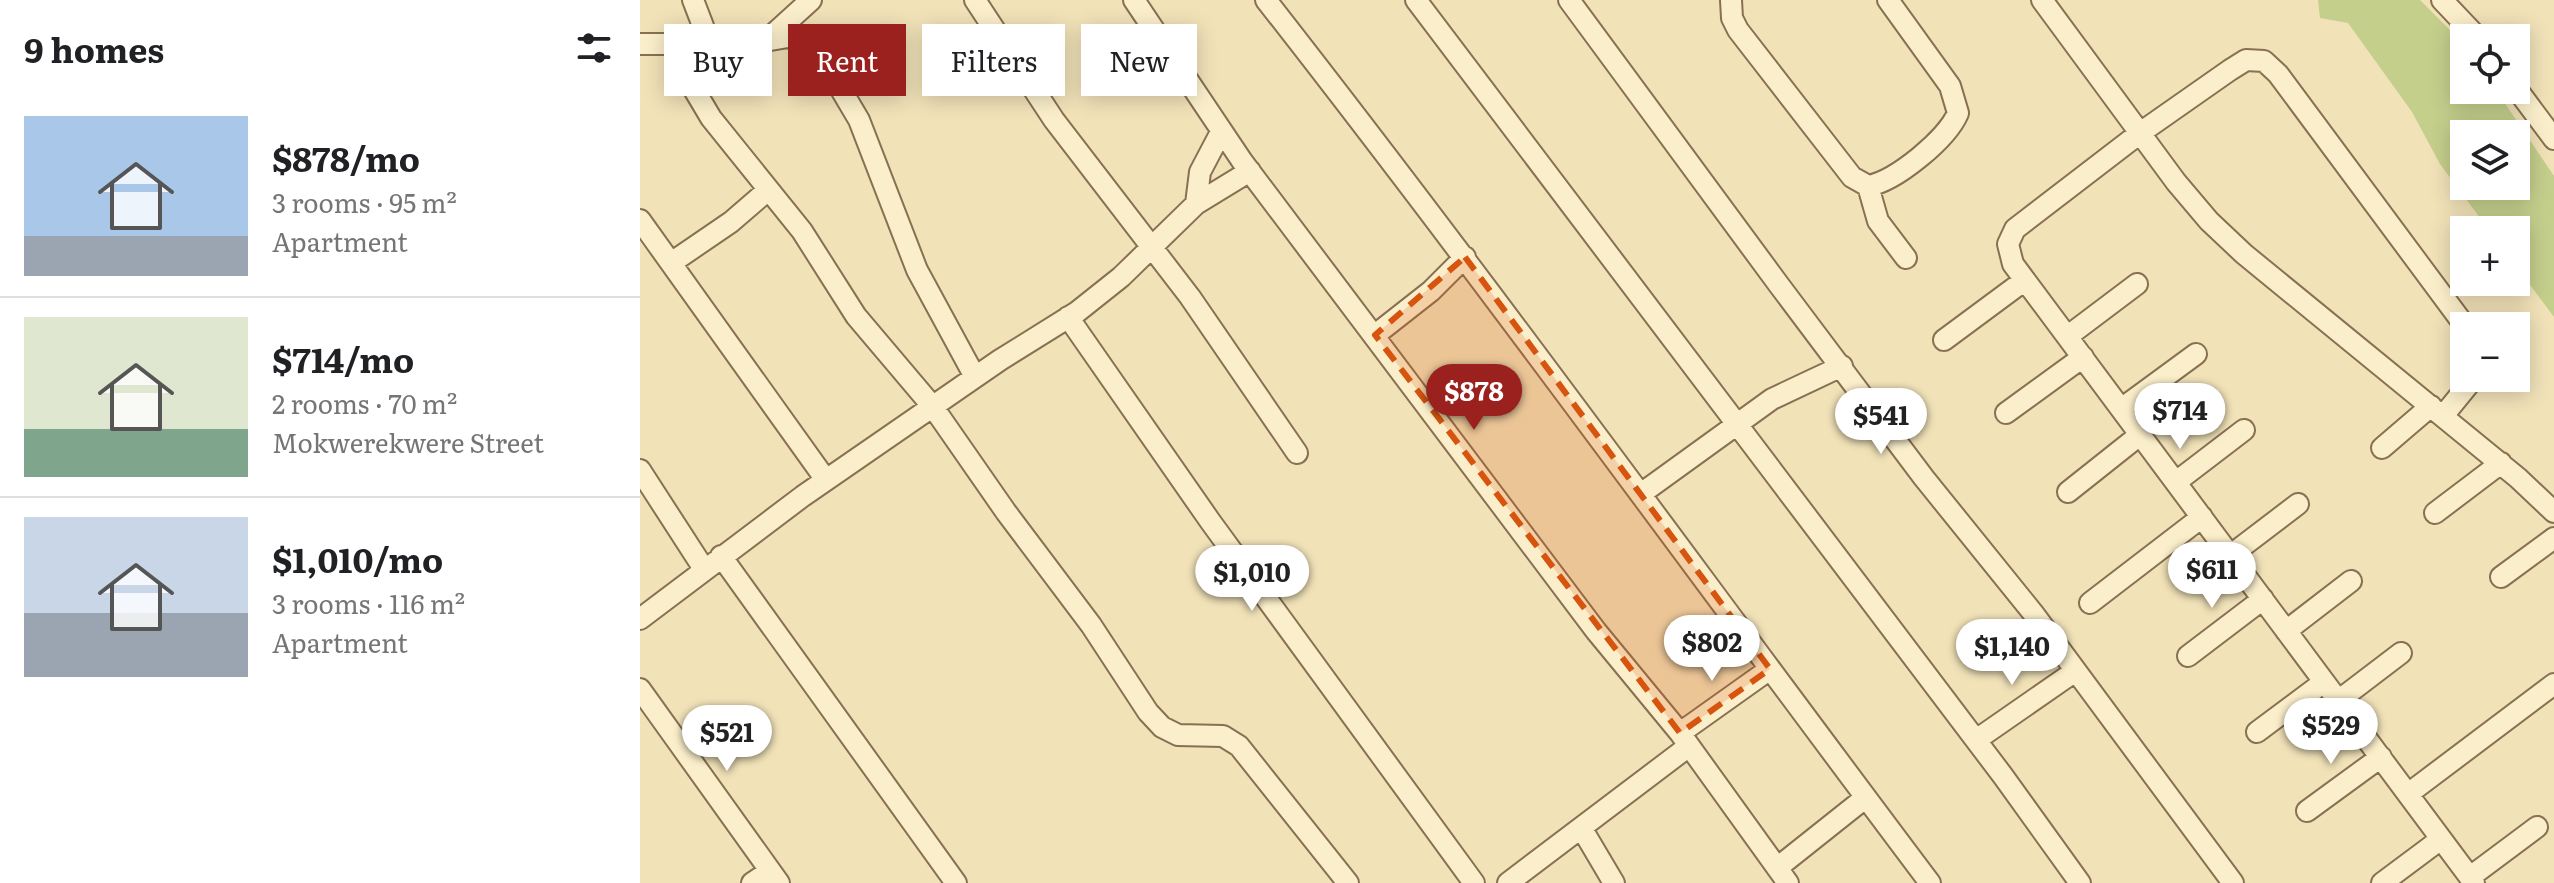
<!DOCTYPE html>
<html lang="en">
<head>
<meta charset="utf-8">
<style>
  body { margin:0; font-family:Literata,serif; background:#f2f2f2; color:#202124; height:100vh; display:flex; flex-direction:column; font-size:30px; white-space:nowrap }
  * { box-sizing:border-box; margin:0 }
  p { font-size:26px; color:#757577 }
  .icon { flex:none; width:44px; height:44px; fill:none; stroke:currentColor; stroke-width:2; stroke-linecap:round; stroke-linejoin:round }
  .map { position:relative; flex:1; overflow:hidden }
  .panel { display:flex; flex-direction:column; background:#fff; width:640px }
  .panel>* { flex:none }
  .hud { position:absolute; left:24px; top:24px; width:760px; height:72px; display:flex; gap:16px }
  .buttons { position:absolute; left:1810px; top:24px; display:grid; gap:16px }
  .buttons a { display:grid; place-items:center; width:80px; height:80px; border-radius:0px; background:#fff; box-shadow:0 4px 20px #0003; font-size:40px }
  .price { position:absolute; translate:-50% -68px; padding:0 18px; border-radius:28px; background:#fff; color:#222; font-size:26px; line-height:52px; filter:drop-shadow(0 2px 4px #0008) }
  .price::after { content:''; position:absolute; left:50%; top:48px; width:24px; height:18px; margin-left:-12px; background:inherit; clip-path:polygon(0 0,100% 0,50% 100%) }
  .price.active { background:#9b211e; color:#fff }
  ul { padding:0; list-style:none }
  li { display:flex; align-items:center; gap:24px; height:200px; padding:0 24px }
  li+li { border-top:2px solid #e0e0e0 }
  li span { display:grid; place-items:center; flex:none; width:224px; height:160px; border-radius:0px; color:#555 }
  li>.icon { margin-inline-start:auto }
  span .icon { width:96px; height:96px; fill:#fffc; stroke-width:1 }
  li b { font-size:34px }
  h2 { display:flex; justify-content:space-between; align-items:center; height:96px; padding:0 24px; font-size:34px }
  .pill { padding:0 28px; border-radius:0px; background:#fff; box-shadow:0 4px 20px #0003; font-size:28px; line-height:72px }
  .pill.active { background:#9b211e; color:#fff }
  main { display:flex; flex:1; min-height:0 }
  .map>svg:first-child { display:block }
  .green { fill:#c5cf8c; fill-rule:evenodd }
  .lines { fill:none; stroke-linecap:round; stroke-linejoin:round }
  .minor-casing { stroke:#887052; stroke-width:24 }
  .minor { stroke:#fbefcb; stroke-width:20 }
  .marked { fill:#d6540d; fill-opacity:0.2; stroke:#d6540d; stroke-width:6; stroke-dasharray:16 10; stroke-linejoin:round }
</style>
</head>
<body>
<main>
<section class="panel">
<h2>9 homes<svg class="icon" aria-label="filters" viewBox="0 0 24 24"><path d="M4 7h16M4 17h16"/><circle cx="9" cy="7" r="2"/><circle cx="15" cy="17" r="2"/></svg></h2>
<ul>
<li><span style="background:linear-gradient(#a9c7e8 75%,#9aa5b1 0)"><svg class="icon" aria-label="home" viewBox="0 0 24 24"><path d="M3 11l9-7 9 7M6 9v11h12V9"/></svg></span><div><b>$878/mo</b><p>3 rooms · 95 m²</p><p>Apartment</p></div></li>
<li><span style="background:linear-gradient(#dfe7d0 70%,#7fa58c 0)"><svg class="icon" aria-label="home" viewBox="0 0 24 24"><path d="M3 11l9-7 9 7M6 9v11h12V9"/></svg></span><div><b>$714/mo</b><p>2 rooms · 70 m²</p><p>Mokwerekwere Street</p></div></li>
<li><span style="background:linear-gradient(#c9d6e8 60%,#9aa5b1 0)"><svg class="icon" aria-label="home" viewBox="0 0 24 24"><path d="M3 11l9-7 9 7M6 9v11h12V9"/></svg></span><div><b>$1,010/mo</b><p>3 rooms · 116 m²</p><p>Apartment</p></div></li>
</ul>
</section>
<div class="map">
<svg width="1914" height="883" viewBox="0 0 1914 883">
  <rect width="100%" height="100%" fill="#f1e2b8"/>
  <path class="green" d="M 1678,0 L 1780,0 L 1824,44 L 1824,90 L 1856,90 L 1914,176 L 1914,317 L 1876,266 L 1876,230 L 1849,230 L 1800,164 L 1772,112 L 1708,23 L 1680,18 ZM 1824,134 L 1876,134 L 1876,186 L 1824,186 Z"/>
  <g class="lines">
    <defs>
      <path id="minor" d="M 53,0 L 63,26 L 54,56 L 52,86 L 71,118 L 162,231 L 216,316 L 293,407 L 366,512 L 451,625 L 508,712 L 522,727 L 538,735 L 583,736 L 599,746 L 708,883
        M 335,0 L 414,120 L 550,297 L 657,453
        M 494,0 L 602,161 L 956,631 L 1040,733 L 1148,883
        M 626,0 C 853,290 1068,588 1290,883
        M 776,0 L 1363,776 L 1440,883
        M 929,0 L 1139,285 L 1284,478 L 1393,613 L 1593,883
        M 1091,0 L 1092,18 L 1098,30 L 1212,177 L 1228,186 C 1256,181 1307,139 1318,113 L 1310,86 L 1248,0
        M 1402,0 L 1536,182 L 1569,221 L 1604,254 L 1878,478 L 1914,512
        M 1802,0 L 1838,38
        M 127,40 L 171,0
        M 0,44 L 107,44 L 148,37 L 165,40 L 177,49 L 219,120 L 277,270 L 335,377
        M 1876,88 L 1914,139
        M 1228,186 L 1238,221 L 1266,258
        M 556,204 L 560,172 L 581,132
        M 0,220 L 186,480
        M 31,263 L 91,222 L 128,190
        M 428,317 L 570,521 L 834,883
        M 1825,326 L 1638,74 L 1624,61 L 1606,60 L 1590,70 L 1500,133 L 1375,229 L 1368,244 L 1373,264 L 1834,883
        M 735,335 L 791,291 L 825,257
        M 1428,336 L 1497,284
        M 1304,340 L 1385,280
        M 1481,409 L 1556,354
        M 1366,413 L 1443,357
        M 1803,416 L 1834,378
        M 1742,448 L 1791,406
        M 0,470 L 64,569
        M 1536,482 L 1604,430
        M 1428,492 L 1501,434
        M 1002,493 L 1132,399 L 1202,366
        M 1795,513 L 1861,463
        M 1591,555 L 1658,504
        M 81,556 L 316,883
        M 1861,577 L 1914,538
        M 1450,603 L 1562,517
        M 0,619 L 163,496 L 360,360 L 437,312 L 481,277 L 556,204 L 610,171
        M 1646,631 L 1711,581
        M 1548,656 L 1623,599
        M 0,689 L 139,883
        M 1698,701 L 1761,653
        M 1617,732 L 1684,682
        M 1040,733 L 1130,669
        M 1336,740 L 1434,672
        M 1768,794 L 1914,684
        M 1667,811 L 1741,757
        M 942,829 L 974,883
        M 1137,868 L 1225,798
        M 1830,877 L 1897,827
        M 112,883 L 130,871
        M 868,883 L 1049,746
        M 1742,883 L 1801,839"/>
    </defs>
    <use href="#minor" class="minor-casing"/>
    <use href="#minor" class="minor"/>
  </g>
  <path class="marked" d="M 825,257 L 1130,669 L 1040,733 L 735,335 Z"/>
</svg>
<div class="buttons">
<a><svg class="icon" aria-label="locate" viewBox="0 0 24 24"><circle cx="12" cy="12" r="6"/><path d="M12 2v4M12 18v4M2 12h4M18 12h4"/></svg></a>
<a><svg class="icon" aria-label="layers" viewBox="0 0 24 24"><path d="M12 4l9 5-9 5-9-5zM3 14l9 5 9-5"/></svg></a>
<a>+</a>
<a>−</a>
</div>
<b class="price active" style="left:834px;top:432px">$878</b>
<b class="price" style="left:1540px;top:451px">$714</b>
<b class="price" style="left:1241px;top:456px">$541</b>
<b class="price" style="left:1572px;top:610px">$611</b>
<b class="price" style="left:612px;top:613px">$1,010</b>
<b class="price" style="left:1072px;top:683px">$802</b>
<b class="price" style="left:1372px;top:687px">$1,140</b>
<b class="price" style="left:1691px;top:766px">$529</b>
<b class="price" style="left:87px;top:773px">$521</b>
<div class="hud">
<a class="pill">Buy</a>
<a class="pill active">Rent</a>
<a class="pill">Filters</a>
<a class="pill">New</a>
</div>
</div>
</main>
</body>
</html>
